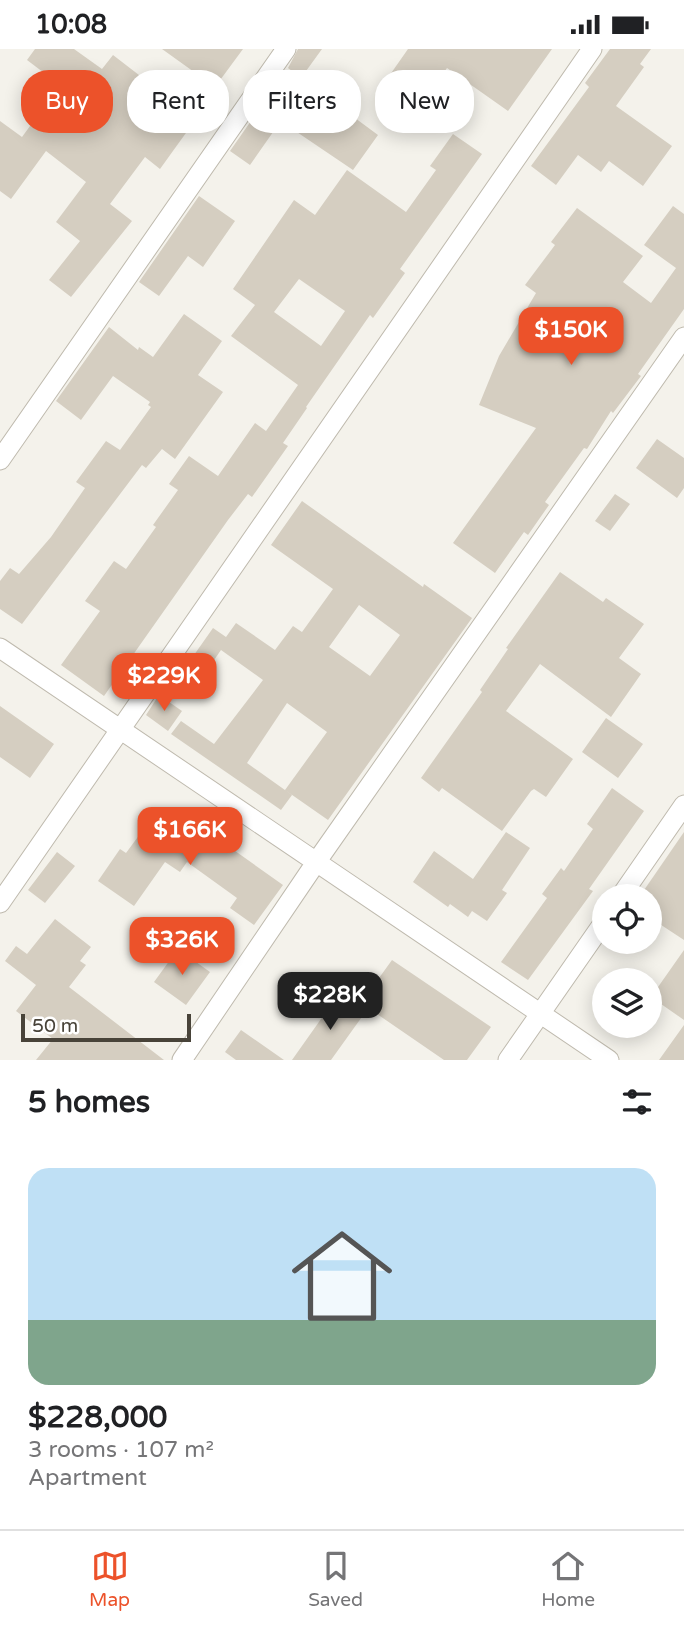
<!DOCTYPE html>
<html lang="en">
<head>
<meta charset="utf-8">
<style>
  body { margin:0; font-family:"Varela Round",sans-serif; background:#f6f6f6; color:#202124; height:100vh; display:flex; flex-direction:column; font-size:26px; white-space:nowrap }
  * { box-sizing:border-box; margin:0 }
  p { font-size:23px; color:#757577 }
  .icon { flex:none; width:38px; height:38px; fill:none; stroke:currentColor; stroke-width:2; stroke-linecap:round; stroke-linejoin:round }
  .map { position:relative; height:1011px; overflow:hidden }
  .drawer { display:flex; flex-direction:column; background:#fff; flex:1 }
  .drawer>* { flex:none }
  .guide { position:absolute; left:21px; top:21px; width:642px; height:63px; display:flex; gap:14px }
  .tools { position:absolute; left:592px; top:835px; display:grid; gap:14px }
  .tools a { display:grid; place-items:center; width:70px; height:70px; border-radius:50%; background:#fff; box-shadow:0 4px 18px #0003; font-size:35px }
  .scale { position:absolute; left:21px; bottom:18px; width:170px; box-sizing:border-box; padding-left:7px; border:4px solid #484339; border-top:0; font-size:19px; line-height:24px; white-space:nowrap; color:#484339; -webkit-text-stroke:5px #fff; paint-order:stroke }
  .price { position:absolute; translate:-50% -60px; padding:0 16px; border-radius:14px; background:#ec522a; color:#fff; font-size:23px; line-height:46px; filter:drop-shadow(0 2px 4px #0008) }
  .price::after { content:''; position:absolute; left:50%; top:42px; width:21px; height:16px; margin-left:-10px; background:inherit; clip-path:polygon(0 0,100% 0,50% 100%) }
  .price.active { background:#222; color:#fff }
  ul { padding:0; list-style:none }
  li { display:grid; align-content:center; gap:14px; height:371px; padding:0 28px }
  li+li { border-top:2px solid #e0e0e0 }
  li span { display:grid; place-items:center; height:217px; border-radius:21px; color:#555 }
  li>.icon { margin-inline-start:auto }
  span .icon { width:126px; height:126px; fill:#fffc; stroke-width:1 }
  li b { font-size:30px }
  h2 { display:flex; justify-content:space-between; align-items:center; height:84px; padding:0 28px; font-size:30px }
  .tag { padding:0 24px; border-radius:28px; background:#fff; box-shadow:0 4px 18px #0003; font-size:24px; line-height:63px }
  .tag.active { background:#ec522a; color:#fff }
  .status { display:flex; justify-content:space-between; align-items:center; height:49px; padding:0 35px; background:#fff; direction:ltr }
  .status svg { height:19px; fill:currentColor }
  .dock { display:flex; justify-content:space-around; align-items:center; height:98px; border-top:2px solid #e0e0e0; background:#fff; font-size:19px; color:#757577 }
  .dock a { display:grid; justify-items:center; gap:4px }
  .dock .active { color:#ec522a }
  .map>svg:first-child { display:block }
  .building { fill:#d5cec1; fill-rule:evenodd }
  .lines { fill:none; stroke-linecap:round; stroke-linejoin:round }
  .minor-casing { stroke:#bfbaae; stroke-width:21 }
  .minor { stroke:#fff; stroke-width:19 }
</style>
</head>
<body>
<div class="status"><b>10:08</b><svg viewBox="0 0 49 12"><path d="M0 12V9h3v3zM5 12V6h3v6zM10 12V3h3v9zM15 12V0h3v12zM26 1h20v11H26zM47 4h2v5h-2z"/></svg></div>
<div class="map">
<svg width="684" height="1011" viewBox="0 0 684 1011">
  <rect width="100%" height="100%" fill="#f4f2eb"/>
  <path class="building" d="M 35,0 L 74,0 L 102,20 L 113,6 L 196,70 L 160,120 L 145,108 L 110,155 L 132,172 L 71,248 L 49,231 L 80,192 L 56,173 L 86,133 L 46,102 L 11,150 L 0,142 L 0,72 L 22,88 L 60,36 L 27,11 Z
    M 162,0 L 243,0 L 215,38 Z
    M 298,0 L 322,0 L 301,29 L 288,19 Z
    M 408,0 L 552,0 L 508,62 L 447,19 L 422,55 L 387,30 Z
    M 610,0 L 651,0 L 640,15 L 644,18 L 616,57 L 672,97 L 643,137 L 609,112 L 601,123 L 578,106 L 556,136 L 531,117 L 589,38 L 585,34 Z
    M 309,35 L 378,86 L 353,121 L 282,73 Z
    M 258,62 L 278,76 L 250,116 L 230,102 Z
    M 453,85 L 482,105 L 400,220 L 405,224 L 373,269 L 370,266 L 306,358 L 307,359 L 283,394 L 288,397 L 252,448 L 248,445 L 228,471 L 104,647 L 61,616 L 100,562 L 85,552 L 114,512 L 126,520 L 156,478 L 153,476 L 178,441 L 169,435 L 189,407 L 218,427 L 255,374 L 266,382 L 298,336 L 231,287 L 255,256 L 233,240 L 294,151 L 315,166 L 347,121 L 406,163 L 436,121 L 430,117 ZM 299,230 L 345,262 L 321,297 L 274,263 Z
    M 199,147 L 235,172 L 203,218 L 188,207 L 159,247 L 139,233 Z
    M 673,157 L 684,165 L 684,260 L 638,325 L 641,327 L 613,364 L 611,362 L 587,400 L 584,399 L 545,453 L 549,456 L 528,486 L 524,483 L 495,524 L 453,494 L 536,379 L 479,356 L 499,307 L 536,244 L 525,236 L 555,196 L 551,193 L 577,159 L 643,207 L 623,233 L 651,254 L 676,219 L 644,196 Z
    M 184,265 L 222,292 L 198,326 L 223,343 L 175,410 L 162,400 L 146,419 L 142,416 L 22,575 L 0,560 L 0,532 L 10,519 L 19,525 L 51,488 L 85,439 L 76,433 L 106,392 L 120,401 L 151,358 L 148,356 L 150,353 L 113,327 L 81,371 L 56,352 L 109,278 L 138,301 L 139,298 L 153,308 Z
    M 657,390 L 684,409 L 684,439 L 677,449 L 636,419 Z
    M 615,445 L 630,455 L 610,482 L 595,472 Z
    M 302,452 L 423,538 L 424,535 L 472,569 L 328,771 L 285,741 L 327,683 L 287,654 L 247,714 L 292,746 L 281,761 L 171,685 L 181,672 L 214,695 L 263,631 L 221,601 L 203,627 L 187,616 L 213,579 L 226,588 L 236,574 L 275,601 L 293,577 L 302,583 L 333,540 L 271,496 ZM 359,556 L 400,586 L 370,627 L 329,598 Z
    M 560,523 L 603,553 L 606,549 L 644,575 L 619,609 L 641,625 L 611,668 L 540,615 L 506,662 L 573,710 L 546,748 L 534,740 L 531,742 L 502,782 L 442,739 L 439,743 L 421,729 L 482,643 L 480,641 L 508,600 L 506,599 Z
    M 159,646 L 182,662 L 168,682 L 146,666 Z
    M 0,657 L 54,695 L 30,729 L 0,708 Z
    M 606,669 L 643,695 L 618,729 L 582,703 Z
    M 612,739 L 644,762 L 589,840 L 593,842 L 528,931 L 501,913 L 547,849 L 542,845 L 561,819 L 564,822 L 593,780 L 587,775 Z
    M 154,766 L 187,789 L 197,775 L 283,836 L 254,876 L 230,859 L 237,849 L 187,813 L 180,823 L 165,813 L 134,857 L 98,832 L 120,800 L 126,804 Z
    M 506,783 L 530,799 L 502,841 L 507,844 L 487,872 L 472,862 L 468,868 L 450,855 L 448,858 L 413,833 L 434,802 L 473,830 Z
    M 684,783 L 684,891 L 649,868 L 649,847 L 640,847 Z
    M 57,803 L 75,817 L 45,854 L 28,841 Z
    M 55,870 L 91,898 L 80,912 L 86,916 L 69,938 L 164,1011 L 36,1011 L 53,990 L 16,962 L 36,936 L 5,912 L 16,897 L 27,905 Z
    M 178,900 L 210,923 L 186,956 L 154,933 Z
    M 684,901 L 684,971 L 651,948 Z
    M 392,911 L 491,978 L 467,1011 L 444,1011 L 361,954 Z
    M 338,946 L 364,965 L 331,1011 L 292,1011 Z
    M 684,976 L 684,1011 L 659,1011 Z
    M 241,981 L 284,1011 L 236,1011 L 225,1003 Z"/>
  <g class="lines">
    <defs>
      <path id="minor" d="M 0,411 L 286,0
        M 0,599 L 609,1011
        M 621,847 L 684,756
        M 0,854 L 592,0
        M 182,1011 L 317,812 L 684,288
        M 508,1011 L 604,873"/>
    </defs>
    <use href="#minor" class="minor-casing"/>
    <use href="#minor" class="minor"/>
  </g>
</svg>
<div class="tools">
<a><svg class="icon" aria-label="locate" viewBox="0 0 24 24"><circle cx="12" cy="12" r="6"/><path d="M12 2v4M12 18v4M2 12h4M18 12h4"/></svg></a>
<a><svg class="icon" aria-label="layers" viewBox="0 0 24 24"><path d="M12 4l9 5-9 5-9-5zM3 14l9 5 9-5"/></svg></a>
</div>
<div class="scale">50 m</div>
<b class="price" style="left:571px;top:318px">$150K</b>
<b class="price" style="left:164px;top:664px">$229K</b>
<b class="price" style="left:190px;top:818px">$166K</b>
<b class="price" style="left:182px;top:928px">$326K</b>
<b class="price active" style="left:330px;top:983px">$228K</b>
<div class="guide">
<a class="tag active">Buy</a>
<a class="tag">Rent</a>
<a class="tag">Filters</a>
<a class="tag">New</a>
</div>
</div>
<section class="drawer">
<h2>5 homes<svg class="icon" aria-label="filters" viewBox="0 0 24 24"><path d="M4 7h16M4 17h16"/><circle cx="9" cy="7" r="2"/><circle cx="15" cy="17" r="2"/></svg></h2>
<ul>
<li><span style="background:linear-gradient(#bfe0f5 70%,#7fa58c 0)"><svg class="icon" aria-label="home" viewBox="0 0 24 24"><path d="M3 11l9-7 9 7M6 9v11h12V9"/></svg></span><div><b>$228,000</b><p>3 rooms · 107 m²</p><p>Apartment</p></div></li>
</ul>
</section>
<nav class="dock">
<a class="active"><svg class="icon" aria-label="map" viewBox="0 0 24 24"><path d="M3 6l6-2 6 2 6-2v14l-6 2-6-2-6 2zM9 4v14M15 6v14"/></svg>Map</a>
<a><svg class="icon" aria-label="saved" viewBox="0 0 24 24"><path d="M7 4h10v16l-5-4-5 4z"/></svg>Saved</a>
<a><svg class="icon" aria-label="home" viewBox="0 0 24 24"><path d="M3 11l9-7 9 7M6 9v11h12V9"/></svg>Home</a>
</nav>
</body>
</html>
